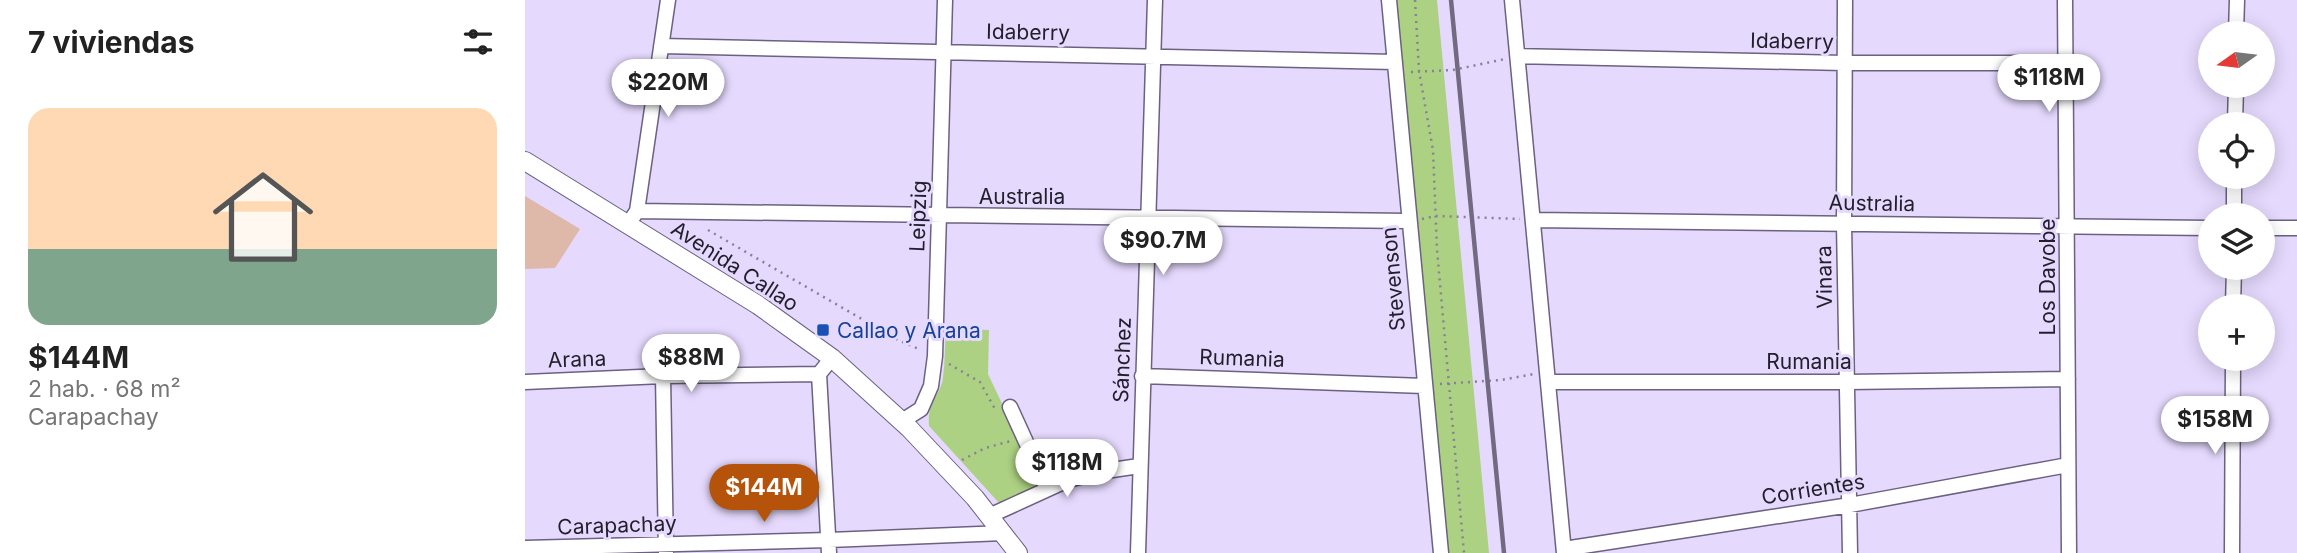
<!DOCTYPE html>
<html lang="es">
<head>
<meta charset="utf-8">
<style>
  body { margin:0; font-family:Inter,sans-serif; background:#f2f2f2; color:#222; height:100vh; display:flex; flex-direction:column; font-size:26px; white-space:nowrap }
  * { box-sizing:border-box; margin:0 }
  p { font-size:23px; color:#767676 }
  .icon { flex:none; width:38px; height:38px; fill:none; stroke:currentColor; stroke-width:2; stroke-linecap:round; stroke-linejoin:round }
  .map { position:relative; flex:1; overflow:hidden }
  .panel { display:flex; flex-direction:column; background:#fff; width:525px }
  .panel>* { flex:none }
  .needle { width:46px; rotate:256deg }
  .fabs { position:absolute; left:1673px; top:21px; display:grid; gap:14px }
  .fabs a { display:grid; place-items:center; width:77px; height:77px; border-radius:50%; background:#fff; box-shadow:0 4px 18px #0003; font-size:35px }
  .price { position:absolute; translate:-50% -60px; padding:0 16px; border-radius:24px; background:#fff; color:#222; font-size:23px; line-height:46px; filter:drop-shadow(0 2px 4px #0008) }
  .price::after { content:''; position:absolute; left:50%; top:42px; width:21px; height:16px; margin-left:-10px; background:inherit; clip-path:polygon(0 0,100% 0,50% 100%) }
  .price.on { background:#b45309; color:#fff }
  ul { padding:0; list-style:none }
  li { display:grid; align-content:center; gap:14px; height:371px; padding:0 28px }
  li span { display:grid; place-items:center; height:217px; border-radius:21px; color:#555 }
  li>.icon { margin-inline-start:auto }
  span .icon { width:126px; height:126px; fill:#fffc; stroke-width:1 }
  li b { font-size:30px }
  h2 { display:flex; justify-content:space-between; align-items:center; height:84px; padding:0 28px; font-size:30px }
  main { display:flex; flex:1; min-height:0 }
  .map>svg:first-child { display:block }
  .green { fill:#acd182 }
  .building { fill:#deb8a8 }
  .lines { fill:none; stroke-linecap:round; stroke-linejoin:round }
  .minor-casing { stroke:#6c6180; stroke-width:17 }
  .major-casing { stroke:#6c6180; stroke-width:20 }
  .path { stroke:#888099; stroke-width:2.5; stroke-dasharray:2 5; stroke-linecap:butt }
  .minor { stroke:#fff; stroke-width:14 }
  .major { stroke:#fff; stroke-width:18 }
  .rail { stroke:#716a80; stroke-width:4.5 }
  .transit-dot { fill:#1a4fb4; stroke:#e5d9fd; stroke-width:2.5 }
  .labels { text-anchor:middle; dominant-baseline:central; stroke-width:6; stroke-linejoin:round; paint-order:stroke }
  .street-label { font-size:21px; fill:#221e2b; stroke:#e5d9fd }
  .transit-label { font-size:21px; fill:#164399; stroke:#e5d9fd; text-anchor:start }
</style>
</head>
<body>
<main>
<section class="panel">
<h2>7 viviendas<svg class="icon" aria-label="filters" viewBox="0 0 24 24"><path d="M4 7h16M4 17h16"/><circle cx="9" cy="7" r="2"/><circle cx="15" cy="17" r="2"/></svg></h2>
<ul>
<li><span style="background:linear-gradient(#ffd9b3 65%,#7fa58c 0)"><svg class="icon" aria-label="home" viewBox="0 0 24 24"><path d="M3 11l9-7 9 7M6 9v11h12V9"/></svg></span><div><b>$144M</b><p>2 hab. · 68 m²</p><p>Carapachay</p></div></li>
</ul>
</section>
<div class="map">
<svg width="1772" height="553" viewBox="0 0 1772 553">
  <rect width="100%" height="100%" fill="#e5d9fd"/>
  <path class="green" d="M 870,0 L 912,0 L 964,553 L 921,553 Z
    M 421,328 L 464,330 L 463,374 L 515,484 L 475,504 L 404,426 C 402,400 415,397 418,378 C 420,362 420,344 421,328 Z"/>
  <path class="building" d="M 0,196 L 55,229 L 30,268 L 0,269 Z"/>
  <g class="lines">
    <defs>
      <path id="minor" d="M 864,0 L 916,553
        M 987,0 L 1039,553
        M 1320,0 L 1319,224 L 1325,553
        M 1540,0 L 1544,553
        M 1711,33 L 1712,0
        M 136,46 L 870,62
        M 993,56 L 1319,63 L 1541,63
        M 1710,124 L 1711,86
        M 112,211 L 883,221
        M 1709,215 L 1709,177
        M 108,217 L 112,211 L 143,0
        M 1008,220 L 1685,228
        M 1738,228 L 1772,228
        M 1708,306 L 1709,268
        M 294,374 L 304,553
        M 138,376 L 141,552
        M 617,376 L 899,386
        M 0,382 L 138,376 L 294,374 L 307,358
        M 1024,382 L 1322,382 L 1543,379
        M 485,407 L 522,488
        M 377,421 L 396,409 L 406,386 L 410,356 L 420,0
        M 464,516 L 543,480 L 574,472 L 614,466
        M 0,548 L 304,540 L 479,533
        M 1039,549 L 1325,505 L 1543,465
        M 613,553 L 630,0
        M 1707,553 L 1708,359"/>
      <path id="major" d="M 0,161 L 233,305 L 307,358 L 384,428 L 450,498 L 493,553"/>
    </defs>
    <use href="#minor" class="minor-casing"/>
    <use href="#major" class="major-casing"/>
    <path class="path" d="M 890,0 L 894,71 L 908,150 L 912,250 L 939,553
      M 886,72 L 928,70 L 980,59
      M 897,219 L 910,216 L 995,219
      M 183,230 L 373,340 L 396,350
      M 424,364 L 455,382 L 470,409
      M 915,384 L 976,380 L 1009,374
      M 437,460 L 460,448 L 486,441"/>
    <use href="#minor" class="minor"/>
    <use href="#major" class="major"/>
    <path class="rail" d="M 926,0 L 979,553"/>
  </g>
  <rect class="transit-dot" x="291" y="323" width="14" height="14" rx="3.5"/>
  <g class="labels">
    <g class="street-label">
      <text transform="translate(503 32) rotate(1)">Idaberry</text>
      <text transform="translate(1267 41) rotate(1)">Idaberry</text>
      <text x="497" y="196">Australia</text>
      <text transform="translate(1347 203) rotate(1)">Australia</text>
      <text transform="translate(393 216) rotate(-88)">Leipzig</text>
      <text transform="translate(210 266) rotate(33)">Avenida Callao</text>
      <text transform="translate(1299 277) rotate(-91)">Vinara</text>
      <text transform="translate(1522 277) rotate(-90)">Los Davobe</text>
      <text transform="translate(868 279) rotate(-95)">Stevenson</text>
      <text transform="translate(717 358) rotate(2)">Rumania</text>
      <text transform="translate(52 359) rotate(-2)">Arana</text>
      <text transform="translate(597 360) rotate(-88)">Sánchez</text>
      <text x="1284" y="361">Rumania</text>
      <text transform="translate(1288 489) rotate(-9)">Corrientes</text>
      <text transform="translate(92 525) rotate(-2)">Carapachay</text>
    </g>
    <g class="transit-label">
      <text x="312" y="330">Callao y Arana</text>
    </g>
  </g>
</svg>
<div class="fabs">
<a><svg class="needle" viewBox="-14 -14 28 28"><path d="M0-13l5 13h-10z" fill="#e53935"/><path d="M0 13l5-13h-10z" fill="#767676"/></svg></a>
<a><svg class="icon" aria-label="locate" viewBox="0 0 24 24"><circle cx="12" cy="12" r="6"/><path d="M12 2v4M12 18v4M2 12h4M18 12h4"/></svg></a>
<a><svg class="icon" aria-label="layers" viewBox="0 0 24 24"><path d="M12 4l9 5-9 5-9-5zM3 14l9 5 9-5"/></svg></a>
<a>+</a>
</div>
<b class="price" style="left:1524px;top:114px">$118M</b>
<b class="price" style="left:143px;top:119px">$220M</b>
<b class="price" style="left:638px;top:277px">$90.7M</b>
<b class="price" style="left:166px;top:394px">$88M</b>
<b class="price" style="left:1690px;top:456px">$158M</b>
<b class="price" style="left:542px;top:499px">$118M</b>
<b class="price on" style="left:239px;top:524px">$144M</b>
</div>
</main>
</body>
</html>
